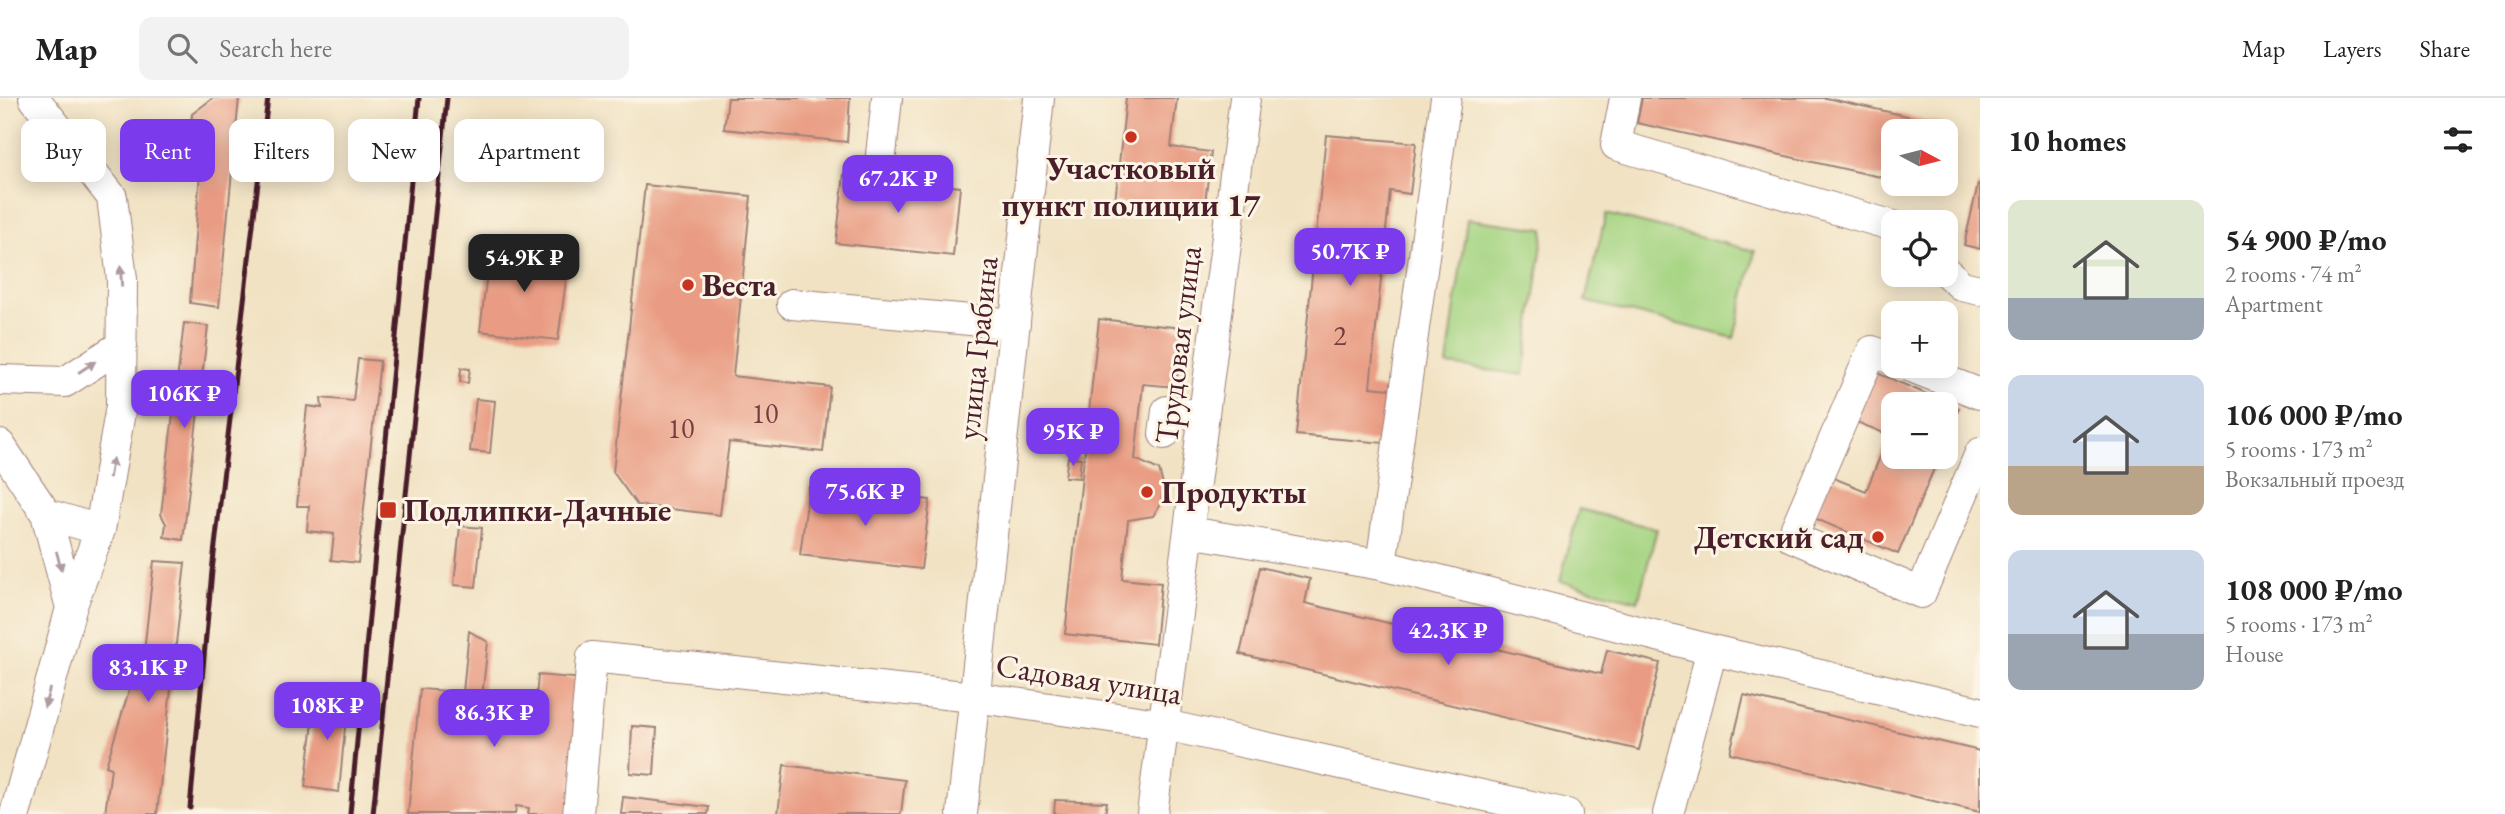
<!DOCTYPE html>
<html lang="en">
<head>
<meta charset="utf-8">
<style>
  body { margin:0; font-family:"EB Garamond",serif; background:#f2f2f2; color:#222; height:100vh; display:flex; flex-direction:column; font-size:26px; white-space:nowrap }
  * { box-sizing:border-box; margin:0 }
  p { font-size:23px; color:#767676 }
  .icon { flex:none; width:38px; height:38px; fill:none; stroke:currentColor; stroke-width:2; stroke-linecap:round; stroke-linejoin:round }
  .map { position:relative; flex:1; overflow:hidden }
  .sheet { display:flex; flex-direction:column; background:#fff; width:525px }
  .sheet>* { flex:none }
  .top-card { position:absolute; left:21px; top:21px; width:665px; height:63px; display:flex; gap:14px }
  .needle { width:46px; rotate:97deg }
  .controls { position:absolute; left:1881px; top:21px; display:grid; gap:14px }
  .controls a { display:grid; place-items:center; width:77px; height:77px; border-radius:14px; background:#fff; box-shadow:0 4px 18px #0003; font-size:35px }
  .price { position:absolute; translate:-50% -60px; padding:0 16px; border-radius:14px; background:#7c3aed; color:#fff; font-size:23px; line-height:46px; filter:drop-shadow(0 2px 4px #0008) }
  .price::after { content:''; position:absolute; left:50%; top:42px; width:21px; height:16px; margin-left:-10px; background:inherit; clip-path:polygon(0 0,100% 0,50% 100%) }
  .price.selected { background:#222; color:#fff }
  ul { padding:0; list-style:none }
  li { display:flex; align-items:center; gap:21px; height:175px; padding:0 28px }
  li span { display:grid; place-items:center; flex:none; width:196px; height:140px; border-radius:14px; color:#555 }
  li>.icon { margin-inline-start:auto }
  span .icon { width:84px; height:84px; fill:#fffc; stroke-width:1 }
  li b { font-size:30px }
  h2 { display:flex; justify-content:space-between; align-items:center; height:84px; padding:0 28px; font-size:30px }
  .tag { padding:0 24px; border-radius:14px; background:#fff; box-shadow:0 4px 18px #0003; font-size:24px; line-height:63px }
  .tag.selected { background:#7c3aed; color:#fff }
  header { display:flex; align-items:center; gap:42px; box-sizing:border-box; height:98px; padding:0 35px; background:#fff; border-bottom:2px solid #e0e0e0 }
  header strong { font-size:33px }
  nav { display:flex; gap:38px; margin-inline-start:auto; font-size:24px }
  .search { width:490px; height:63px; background:#f2f2f2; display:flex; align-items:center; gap:18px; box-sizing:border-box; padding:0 24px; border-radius:14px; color:#767676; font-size:26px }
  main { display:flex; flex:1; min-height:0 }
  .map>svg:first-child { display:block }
  .green { fill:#a5d482; stroke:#787a56; stroke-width:2 }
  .building { fill:#e99c83 }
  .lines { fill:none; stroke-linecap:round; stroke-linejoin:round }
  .minor-casing { stroke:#9e8077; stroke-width:32 }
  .minor { stroke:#fff; stroke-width:30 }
  .rail { stroke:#4a1f2b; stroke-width:5 }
  .oneway { fill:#ae9aa0 }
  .poi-dot { fill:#c8321e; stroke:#fcf5e5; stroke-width:2.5 }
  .labels { text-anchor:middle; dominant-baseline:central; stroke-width:6; stroke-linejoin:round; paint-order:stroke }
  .number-label { font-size:28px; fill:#723e41 }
  .poi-label { font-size:32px; font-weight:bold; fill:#4a1f2b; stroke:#fcf5e5; text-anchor:start }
  .street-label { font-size:32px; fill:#4a1f2b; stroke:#fcf5e5 }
</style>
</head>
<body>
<header>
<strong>Map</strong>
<div class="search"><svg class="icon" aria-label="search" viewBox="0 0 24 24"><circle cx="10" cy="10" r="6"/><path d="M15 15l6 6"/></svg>Search here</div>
<nav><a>Map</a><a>Layers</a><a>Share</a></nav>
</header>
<main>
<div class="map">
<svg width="1980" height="716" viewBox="0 0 1980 716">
  <rect width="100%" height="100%" fill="#fcf5e5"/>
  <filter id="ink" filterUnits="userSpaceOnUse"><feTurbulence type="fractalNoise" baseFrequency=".0143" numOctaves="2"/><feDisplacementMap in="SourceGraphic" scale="14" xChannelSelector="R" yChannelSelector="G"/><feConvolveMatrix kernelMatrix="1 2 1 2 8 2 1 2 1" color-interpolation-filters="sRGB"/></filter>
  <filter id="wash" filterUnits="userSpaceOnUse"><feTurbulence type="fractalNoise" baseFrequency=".00686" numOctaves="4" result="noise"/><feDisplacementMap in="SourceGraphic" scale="28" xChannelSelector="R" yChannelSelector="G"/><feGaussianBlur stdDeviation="1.57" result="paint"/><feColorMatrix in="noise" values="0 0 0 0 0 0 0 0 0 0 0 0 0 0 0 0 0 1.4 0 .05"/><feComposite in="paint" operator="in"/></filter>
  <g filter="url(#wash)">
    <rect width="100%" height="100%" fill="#f1e2c3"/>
    <path class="green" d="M 1606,116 L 1755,153 L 1734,240 L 1585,203 Z
      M 1467,121 L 1544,131 L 1524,277 L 1447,267 Z
      M 1579,411 L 1657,431 L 1638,503 L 1560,483 Z"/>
    <g id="blocks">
      <path class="building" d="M 213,0 L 239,0 L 219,209 L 190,205 L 201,61 L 190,46 L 192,16 Z
        M 728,0 L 850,0 L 847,44 L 724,31 Z
        M 1126,0 L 1177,0 L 1171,49 L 1211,54 L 1204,114 L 1115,104 Z
        M 1642,0 L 1826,0 L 1947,27 L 1945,33 L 1894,33 L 1894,82 L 1637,25 Z
        M 1326,37 L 1416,45 L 1410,96 L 1390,93 L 1370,289 L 1390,291 L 1384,345 L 1296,337 Z
        M 844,76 L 960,89 L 953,158 L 836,145 Z
        M 1978,86 L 1980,87 L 1980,151 L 1964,147 Z
        M 645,87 L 751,98 L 733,278 L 830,289 L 823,354 L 729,344 L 720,417 L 637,407 L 613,374 Z
        M 490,150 L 569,160 L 558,242 L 480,233 Z
        M 1099,221 L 1182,230 L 1176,289 L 1143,286 L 1135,361 L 1159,372 L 1163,387 L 1161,405 L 1153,418 L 1128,422 L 1122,481 L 1161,485 L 1155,546 L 1065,536 Z
        M 184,225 L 208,228 L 183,442 L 164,439 L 166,426 L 161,416 Z
        M 358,261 L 380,263 L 358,465 L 331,462 L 334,436 L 307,433 L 309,408 L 297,408 L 307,308 L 322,310 L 321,300 L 353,303 Z
        M 461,270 L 470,271 L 468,285 L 460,284 Z
        M 1875,274 L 1959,310 L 1946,341 L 1946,306 L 1894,306 L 1894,359 L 1939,359 L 1898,456 L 1814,420 L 1831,379 L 1866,393 L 1889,337 L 1854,323 Z
        M 476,301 L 495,303 L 490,355 L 470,353 Z
        M 1068,359 L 1081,360 L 1079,380 L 1065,379 Z
        M 809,389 L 930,402 L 921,471 L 800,457 Z
        M 460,428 L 482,430 L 476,489 L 454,487 Z
        M 154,463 L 185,465 L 157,716 L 105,716 L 111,670 L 106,668 L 131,586 L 142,572 Z
        M 1260,469 L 1310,481 L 1305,505 L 1601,576 L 1607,552 L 1660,565 L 1639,652 L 1240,556 Z
        M 469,533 L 488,544 L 479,627 L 524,632 L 534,626 L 538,577 L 584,581 L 568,716 L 528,716 L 529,710 L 516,708 L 515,716 L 408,716 L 420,591 L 463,594 Z
        M 317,593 L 348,597 L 339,694 L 305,689 Z
        M 1744,597 L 1980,653 L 1980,714 L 1730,655 Z
        M 632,628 L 657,630 L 654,677 L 630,675 Z
        M 784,667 L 905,682 L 901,716 L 778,716 Z
        M 623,699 L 709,709 L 708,716 L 621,716 Z
        M 1055,702 L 1107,704 L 1105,716 L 1054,716 Z"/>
    </g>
  </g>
  <g filter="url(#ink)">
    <use href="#blocks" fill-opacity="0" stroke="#9e8077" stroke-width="2"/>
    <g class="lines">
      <defs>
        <path id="minor" d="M 1625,0 L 1616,47 L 1894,128
          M 879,76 L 887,0
          M 1946,174 L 1962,188 L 1980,192
          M 792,206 L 1015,226
          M 1894,262 L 1872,253 L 1792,439 L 1921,495 L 1980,355
          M 1909,268 L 1980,296
          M 0,282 L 65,284 L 122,247
          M 1164,336 L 1167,313 L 1204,318
          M 0,347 L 46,416 L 71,510
          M 46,416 L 100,432
          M 1190,434 L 1381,467 L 1446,0
          M 1381,467 L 1712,552 L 1668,716
          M 1712,552 L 1980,614
          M 15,716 L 71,510 L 100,432 L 121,308 L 122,181 L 112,99 L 34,0
          M 578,716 L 592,559 L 974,599 L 1165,627 L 1567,716
          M 962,716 L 1039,0
          M 1152,716 L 1245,0"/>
      </defs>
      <use href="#minor" class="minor-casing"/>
      <use href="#minor" class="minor"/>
      <path class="rail" d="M 190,710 L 212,473 L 268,0
        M 350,716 L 419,0
        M 373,716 L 447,0"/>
    </g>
    <defs><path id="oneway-solid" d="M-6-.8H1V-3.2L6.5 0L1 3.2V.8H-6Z" transform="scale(1.75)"/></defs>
    <g class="oneway">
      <use href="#oneway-solid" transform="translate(121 178) rotate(-94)"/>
      <use href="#oneway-solid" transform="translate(87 269) rotate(-33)"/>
      <use href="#oneway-solid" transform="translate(111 370) rotate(-80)"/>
      <use href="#oneway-solid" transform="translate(59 463) rotate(75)"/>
      <use href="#oneway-solid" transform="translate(47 600) rotate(105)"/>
    </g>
  </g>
  <g class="poi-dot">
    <circle cx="1131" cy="39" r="7"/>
    <circle cx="688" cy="187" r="7"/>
    <circle cx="1147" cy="394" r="7"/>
    <rect x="379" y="403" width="18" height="18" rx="3.5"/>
    <circle cx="1878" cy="439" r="7"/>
  </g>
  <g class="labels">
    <g class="number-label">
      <text x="1340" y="237">2</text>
      <text x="765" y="315">10</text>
      <text x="681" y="330">10</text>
    </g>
    <g class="poi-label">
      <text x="1131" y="70" text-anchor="middle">Участковый<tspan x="1131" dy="37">пункт полиции 17</tspan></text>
      <text x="702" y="187">Веста</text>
      <text x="1161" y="394">Продукты</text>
      <text x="404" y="412">Подлипки-Дачные</text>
      <text x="1864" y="439" text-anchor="end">Детский сад</text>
    </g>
    <g class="street-label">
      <text transform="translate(1178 247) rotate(-83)">Трудовая улица</text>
      <text transform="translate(977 250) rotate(-84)">улица Грабина</text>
      <text transform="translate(1089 581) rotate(9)">Садовая улица</text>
    </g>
  </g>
</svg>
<div class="controls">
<a><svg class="needle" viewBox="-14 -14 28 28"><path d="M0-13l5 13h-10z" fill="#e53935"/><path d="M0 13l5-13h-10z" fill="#767676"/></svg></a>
<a><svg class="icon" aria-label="locate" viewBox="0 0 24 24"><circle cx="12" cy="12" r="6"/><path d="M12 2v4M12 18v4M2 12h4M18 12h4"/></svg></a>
<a>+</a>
<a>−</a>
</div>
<b class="price" style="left:898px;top:117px">67.2K ₽</b>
<b class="price" style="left:1350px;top:190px">50.7K ₽</b>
<b class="price selected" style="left:524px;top:196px">54.9K ₽</b>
<b class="price" style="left:184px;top:332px">106K ₽</b>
<b class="price" style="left:1073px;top:370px">95K ₽</b>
<b class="price" style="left:865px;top:430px">75.6K ₽</b>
<b class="price" style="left:1448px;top:569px">42.3K ₽</b>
<b class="price" style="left:148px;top:606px">83.1K ₽</b>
<b class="price" style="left:327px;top:644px">108K ₽</b>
<b class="price" style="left:494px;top:651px">86.3K ₽</b>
<div class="top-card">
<a class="tag">Buy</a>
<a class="tag selected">Rent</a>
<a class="tag">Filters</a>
<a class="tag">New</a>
<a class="tag">Apartment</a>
</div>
</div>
<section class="sheet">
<h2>10 homes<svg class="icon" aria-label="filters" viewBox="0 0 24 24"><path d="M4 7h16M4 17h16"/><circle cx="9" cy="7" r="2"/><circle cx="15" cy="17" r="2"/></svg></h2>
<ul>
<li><span style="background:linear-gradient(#dfe7d0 70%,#9aa5b1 0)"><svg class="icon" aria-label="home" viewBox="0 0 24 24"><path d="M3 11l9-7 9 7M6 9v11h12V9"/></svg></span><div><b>54 900 ₽/mo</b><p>2 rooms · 74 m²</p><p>Apartment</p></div></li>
<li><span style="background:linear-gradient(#c9d6e8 65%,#b9a48a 0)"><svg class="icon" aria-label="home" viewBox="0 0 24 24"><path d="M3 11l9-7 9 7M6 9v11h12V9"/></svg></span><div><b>106 000 ₽/mo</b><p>5 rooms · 173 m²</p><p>Вокзальный проезд</p></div></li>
<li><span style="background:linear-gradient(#c9d6e8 60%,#9aa5b1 0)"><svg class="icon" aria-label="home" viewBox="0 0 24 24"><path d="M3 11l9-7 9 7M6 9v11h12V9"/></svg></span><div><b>108 000 ₽/mo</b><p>5 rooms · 173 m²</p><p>House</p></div></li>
</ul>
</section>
</main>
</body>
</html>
